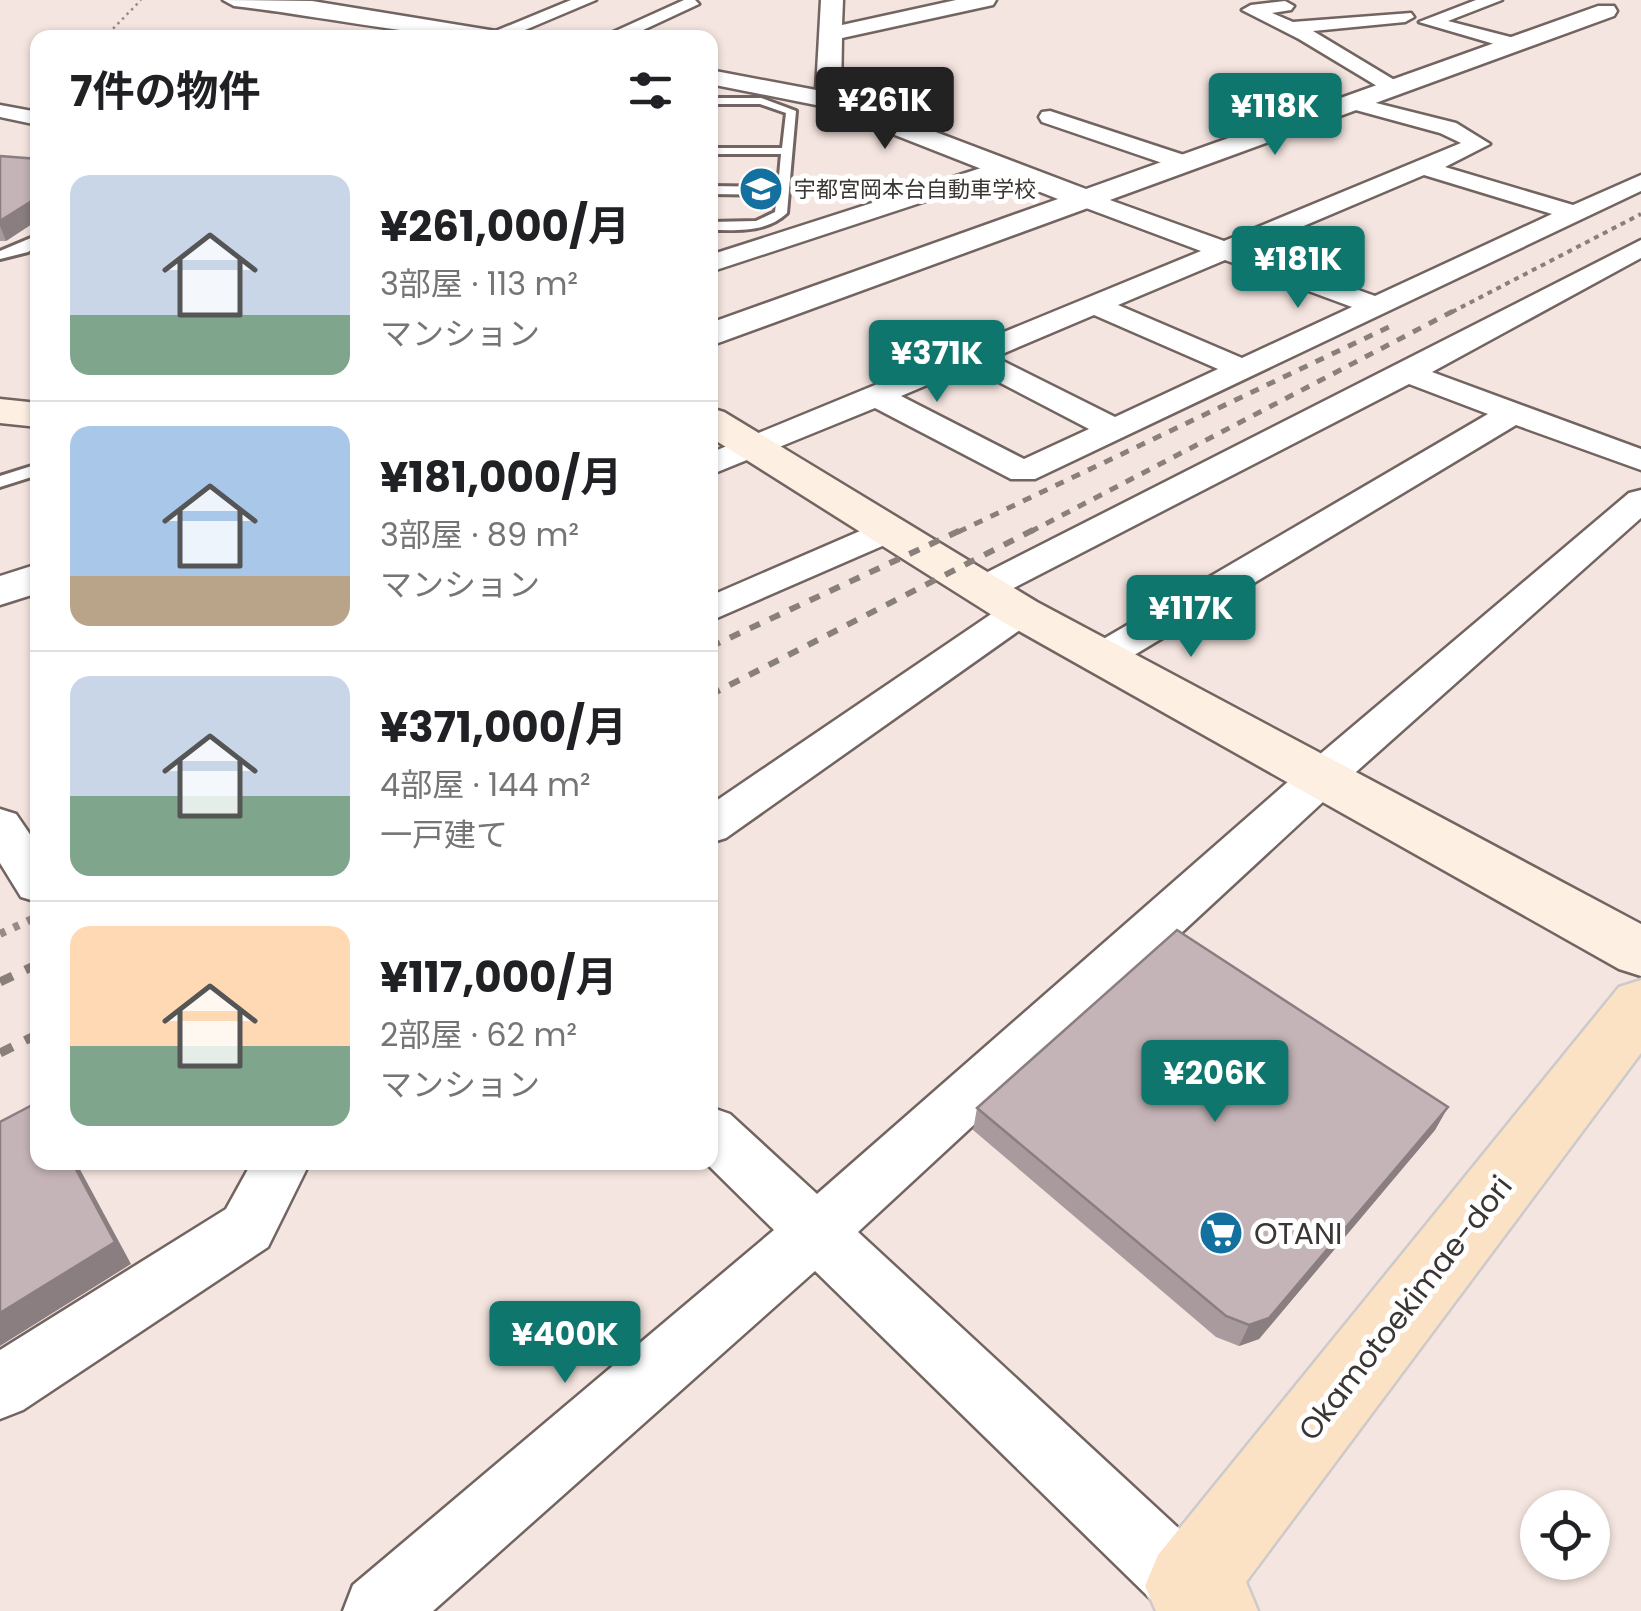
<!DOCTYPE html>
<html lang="ja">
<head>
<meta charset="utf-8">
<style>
  body { margin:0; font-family:Poppins,"Noto Sans JP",sans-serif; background:#f6f6f6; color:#202124; height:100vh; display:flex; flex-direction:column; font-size:38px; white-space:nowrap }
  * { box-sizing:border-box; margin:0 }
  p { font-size:32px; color:#757577 }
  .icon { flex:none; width:55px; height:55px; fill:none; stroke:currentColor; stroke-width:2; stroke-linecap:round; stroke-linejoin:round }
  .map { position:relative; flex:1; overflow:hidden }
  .side { position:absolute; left:30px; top:30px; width:688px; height:1140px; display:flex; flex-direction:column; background:#fff; border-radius:20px; box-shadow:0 2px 8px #0004 }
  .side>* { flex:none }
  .fabs { position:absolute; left:1520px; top:1490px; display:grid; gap:20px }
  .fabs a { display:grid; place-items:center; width:90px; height:90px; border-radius:50%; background:#fff; box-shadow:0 2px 8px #0004; font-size:50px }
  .price { position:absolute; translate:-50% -85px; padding:0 22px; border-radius:10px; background:#0f766e; color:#fff; font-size:32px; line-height:65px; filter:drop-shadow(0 2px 5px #0008) }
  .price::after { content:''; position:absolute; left:50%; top:60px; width:30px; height:22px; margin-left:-15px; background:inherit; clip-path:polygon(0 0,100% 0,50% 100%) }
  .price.current { background:#222; color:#fff }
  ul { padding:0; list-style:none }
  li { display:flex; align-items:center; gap:30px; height:250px; padding:0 40px }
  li+li { border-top:2px solid #e0e0e0 }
  li span { display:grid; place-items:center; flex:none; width:280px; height:200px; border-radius:20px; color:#555 }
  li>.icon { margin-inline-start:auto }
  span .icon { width:120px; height:120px; fill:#fffc; stroke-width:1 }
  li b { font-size:42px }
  h2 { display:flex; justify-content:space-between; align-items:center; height:120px; padding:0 40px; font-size:42px }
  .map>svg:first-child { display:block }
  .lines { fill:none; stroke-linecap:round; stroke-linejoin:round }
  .service-casing { stroke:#726460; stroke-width:6 }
  .minor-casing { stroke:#726460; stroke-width:5 }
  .tertiary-casing { stroke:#726460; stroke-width:5 }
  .secondary-casing { stroke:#726460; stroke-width:5 }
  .primary-casing { stroke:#cccaca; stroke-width:5 }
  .path-far1 { stroke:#968b88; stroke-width:2.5; stroke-dasharray:2.5 4; stroke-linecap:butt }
  .path { stroke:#968b88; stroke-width:8; stroke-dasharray:6 9; stroke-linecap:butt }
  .service { fill:#fff; fill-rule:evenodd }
  .minor { fill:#fff; fill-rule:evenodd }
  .tertiary { fill:#fff; fill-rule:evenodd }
  .secondary { fill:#fdf0e2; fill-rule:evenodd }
  .primary { fill:#fbe2c5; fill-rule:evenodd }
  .rail-far3 { stroke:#897f7b; stroke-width:4; stroke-dasharray:5 5; stroke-linecap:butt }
  .rail-far2 { stroke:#897f7b; stroke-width:5; stroke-dasharray:9 9; stroke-linecap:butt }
  .rail-far1 { stroke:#897f7b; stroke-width:6; stroke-dasharray:11 11; stroke-linecap:butt }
  .rail { stroke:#897f7b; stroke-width:9; stroke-dasharray:14 14; stroke-linecap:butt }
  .wall { fill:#a99b9d }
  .shaded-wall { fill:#8a7e80 }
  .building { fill:#c5b4b7; stroke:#8a7e80; stroke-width:2.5 }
  .labels { text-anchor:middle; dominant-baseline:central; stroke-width:10; stroke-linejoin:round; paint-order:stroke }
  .far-poi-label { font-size:22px; fill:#3b3533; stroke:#fff; text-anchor:start }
  .near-poi-label { font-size:30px; fill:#3b3533; stroke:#fff; text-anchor:start }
  .near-street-label { font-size:30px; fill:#3b3533; stroke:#fff }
</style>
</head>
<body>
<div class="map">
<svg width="1641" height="1611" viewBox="0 0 1641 1611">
  <rect width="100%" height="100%" fill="#f5e5e0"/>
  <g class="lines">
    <defs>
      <path id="service" d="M 710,98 L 761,98 L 796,111 L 787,213 C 766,233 737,230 710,230 L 710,222 L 756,221 L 775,212 L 777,195 L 710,194 L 710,186 L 778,187 L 781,154 L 710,154 L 710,148 L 782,148 L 786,113 L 760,104 L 710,104 Z
        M 38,235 L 38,245 L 28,252 L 0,259 L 0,251 Z
        M 38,464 L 38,475 L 0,487 L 0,476 Z"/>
      <path id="minor" d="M 571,0 L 596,0 L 506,38 L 481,37 Z
        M 684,0 L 695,0 L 699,4 L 626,38 L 600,38 Z
        M 1476,0 L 1502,0 L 1448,21 L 1522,40 L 1522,48 L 1508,48 L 1419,22 Z
        M 1285,1 L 1294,6 L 1291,10 L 1272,13 L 1293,22 L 1411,13 L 1414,17 L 1405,22 L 1313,31 L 1401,84 L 1404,88 L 1401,92 L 1387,92 L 1299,39 L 1242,10 L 1251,5 Z
        M 426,20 L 435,26 L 422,38 L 400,38 Z
        M 1348,96 L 1456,123 L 1490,144 L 1445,167 L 1573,205 L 1641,175 L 1641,191 L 1035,479 L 1011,479 L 875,408 L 710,475 L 710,453 L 1201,251 L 1078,205 L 1075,200 L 1078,195 L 1096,195 L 1224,241 L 1461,143 L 1440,133 L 1341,106 L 1338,102 ZM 1424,175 L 1552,214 L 1375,296 L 1247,250 ZM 1225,260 L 1352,307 L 1242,358 L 1118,305 ZM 1094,315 L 1218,369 L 1115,417 L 995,357 ZM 970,367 L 1089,429 L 1024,459 L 901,396 Z
        M 0,105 L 38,112 L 38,125 L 0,117 Z
        M 1050,111 L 1190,157 L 1194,162 L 1182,169 L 1174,167 L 1042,122 L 1039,117 L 1042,112 Z
        M 1003,161 L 1015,168 L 1011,173 L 710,272 L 710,255 Z
        M 1641,240 L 1641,258 L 1432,372 L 1641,449 L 1641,470 L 1516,425 L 1116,666 L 1102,669 L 1088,666 L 1082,657 L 1088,648 L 1488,414 L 1409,384 L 996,597 L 983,600 L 970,597 L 964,589 L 970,581 Z
        M 1641,490 L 1641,518 L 1338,788 L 858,1232 L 1214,1561 L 1225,1586 L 1214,1611 L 1163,1611 L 815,1271 L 433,1611 L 343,1611 L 353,1585 L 774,1230 L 705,1162 L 710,1162 L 710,1107 L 730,1114 L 817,1194 L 1306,766 L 1629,493 Z
        M 890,518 L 903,521 L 908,529 L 903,537 L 710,621 L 710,596 Z
        M 1020,600 L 1034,604 L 1039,612 L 1034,620 L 726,838 L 710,843 L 710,805 L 1006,604 Z
        M 0,809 L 16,814 L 38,846 L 38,902 L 21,897 L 0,863 Z
        M 252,1162 L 310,1162 L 268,1247 L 23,1410 L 0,1419 L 0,1350 L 226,1209 Z"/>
      <path id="tertiary" d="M 223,0 L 312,1 L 496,31 L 507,38 C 416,38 325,16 234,6 Z
        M 821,0 L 843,0 L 842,25 L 956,0 L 996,0 L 993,5 L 842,38 L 841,96 L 1086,189 L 1598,6 L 1614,6 L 1617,11 L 1614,16 L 710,346 L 710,323 L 1058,199 L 821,106 L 710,84 L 710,70 L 816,90 Z
        M 38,564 L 38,593 L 0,605 L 0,576 Z"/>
      <path id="secondary" d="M 0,399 L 38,403 L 38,427 L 0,423 Z
        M 710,408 L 724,412 L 1037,602 L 1641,924 L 1641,976 L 1619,969 L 1003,622 L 710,437 Z"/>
      <path id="primary" d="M 1641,980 L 1641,1053 L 1246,1582 L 1258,1611 L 1156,1611 L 1145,1586 L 1158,1555 L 1619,987 Z"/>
    </defs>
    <use href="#service" class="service-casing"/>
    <use href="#minor" class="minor-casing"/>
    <use href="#tertiary" class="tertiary-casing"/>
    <use href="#secondary" class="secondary-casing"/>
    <use href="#primary" class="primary-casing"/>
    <path class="path-far1" d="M 104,38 L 141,0"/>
    <path class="path" d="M 0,934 L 32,919"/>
    <use href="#service" class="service"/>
    <use href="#minor" class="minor"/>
    <use href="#tertiary" class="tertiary"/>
    <use href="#secondary" class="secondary"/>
    <use href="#primary" class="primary"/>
    <path class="rail-far3" d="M 1452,312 L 1641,214"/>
    <path class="rail-far2" d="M 958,532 L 1393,325
      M 1030,532 L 1457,309"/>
    <path class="rail-far1" d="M 710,647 L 963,529
      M 710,695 L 1035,529"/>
    <path class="rail" d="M 0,982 L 38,964
      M 0,1053 L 38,1034"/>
  </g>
  <path class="wall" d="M 0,156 L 38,159 L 38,220 L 6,241 L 0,241 Z
    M 1448,1107 L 1435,1130 L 1259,1339 L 1239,1346 L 1216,1337 L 973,1130 L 977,1108 Z"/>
  <path class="shaded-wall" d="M 38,197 L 38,220 L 6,241 L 0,226 L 0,221 Z
    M 1448,1107 L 1435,1130 L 1259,1339 L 1239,1346 L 1249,1325 Z
    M 72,1162 L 76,1162 L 131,1264 L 0,1346 L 0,1313 Z"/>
  <path class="building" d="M 0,156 L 38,159 L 38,197 L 0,221 Z
    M 1177,930 L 1448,1107 L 1269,1318 L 1249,1325 L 1226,1316 L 977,1108 Z
    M 38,1102 L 38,1162 L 72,1162 L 115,1242 L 0,1313 L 0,1122 Z"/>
  <defs>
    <symbol id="school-disc" viewBox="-11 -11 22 22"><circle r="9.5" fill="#14719f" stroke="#fff"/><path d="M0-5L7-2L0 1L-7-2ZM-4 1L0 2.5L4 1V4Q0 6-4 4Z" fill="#fff"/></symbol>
    <symbol id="supermarket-disc" viewBox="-11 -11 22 22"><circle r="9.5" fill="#14719f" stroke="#fff"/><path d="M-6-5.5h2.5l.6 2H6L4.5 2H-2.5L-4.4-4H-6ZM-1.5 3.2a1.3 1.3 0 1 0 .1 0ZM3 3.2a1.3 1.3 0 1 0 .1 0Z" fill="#fff"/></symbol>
  </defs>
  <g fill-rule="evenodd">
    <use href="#school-disc" x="736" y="164" width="50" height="50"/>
    <use href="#supermarket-disc" x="1196" y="1208" width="50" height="50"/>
  </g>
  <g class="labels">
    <g class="far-poi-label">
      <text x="794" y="189">宇都宮岡本台自動車学校</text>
    </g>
    <g class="near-poi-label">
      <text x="1254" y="1233">OTANI</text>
    </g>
    <g class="near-street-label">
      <text transform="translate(1405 1308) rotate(-52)">Okamotoekimae-dori</text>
    </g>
  </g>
</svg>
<div class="fabs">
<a><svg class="icon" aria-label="locate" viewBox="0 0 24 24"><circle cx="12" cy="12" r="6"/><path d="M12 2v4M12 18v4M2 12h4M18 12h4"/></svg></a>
</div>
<b class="price current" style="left:885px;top:152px">¥261K</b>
<b class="price" style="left:1275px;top:158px">¥118K</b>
<b class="price" style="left:1298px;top:311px">¥181K</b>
<b class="price" style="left:937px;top:405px">¥371K</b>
<b class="price" style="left:1191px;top:660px">¥117K</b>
<b class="price" style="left:1215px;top:1125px">¥206K</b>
<b class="price" style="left:565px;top:1386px">¥400K</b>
<section class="side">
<h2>7件の物件<svg class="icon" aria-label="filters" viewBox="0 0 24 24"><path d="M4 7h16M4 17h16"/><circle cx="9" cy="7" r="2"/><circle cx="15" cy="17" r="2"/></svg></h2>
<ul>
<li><span style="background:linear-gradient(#c9d6e8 70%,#7fa58c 0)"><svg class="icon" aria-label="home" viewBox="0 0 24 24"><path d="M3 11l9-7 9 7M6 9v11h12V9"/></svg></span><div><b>¥261,000/月</b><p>3部屋 · 113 m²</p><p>マンション</p></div></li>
<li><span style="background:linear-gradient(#a9c7e8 75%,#b9a48a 0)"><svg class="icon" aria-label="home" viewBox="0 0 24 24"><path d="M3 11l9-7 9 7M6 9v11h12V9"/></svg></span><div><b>¥181,000/月</b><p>3部屋 · 89 m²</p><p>マンション</p></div></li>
<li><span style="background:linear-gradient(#c9d6e8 60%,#7fa58c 0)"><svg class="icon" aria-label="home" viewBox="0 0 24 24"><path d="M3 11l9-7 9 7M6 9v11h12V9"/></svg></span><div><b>¥371,000/月</b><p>4部屋 · 144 m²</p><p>一戸建て</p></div></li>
<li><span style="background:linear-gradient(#ffd9b3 60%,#7fa58c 0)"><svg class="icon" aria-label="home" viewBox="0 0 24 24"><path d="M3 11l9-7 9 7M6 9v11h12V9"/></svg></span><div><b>¥117,000/月</b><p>2部屋 · 62 m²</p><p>マンション</p></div></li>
</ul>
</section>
</div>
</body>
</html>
